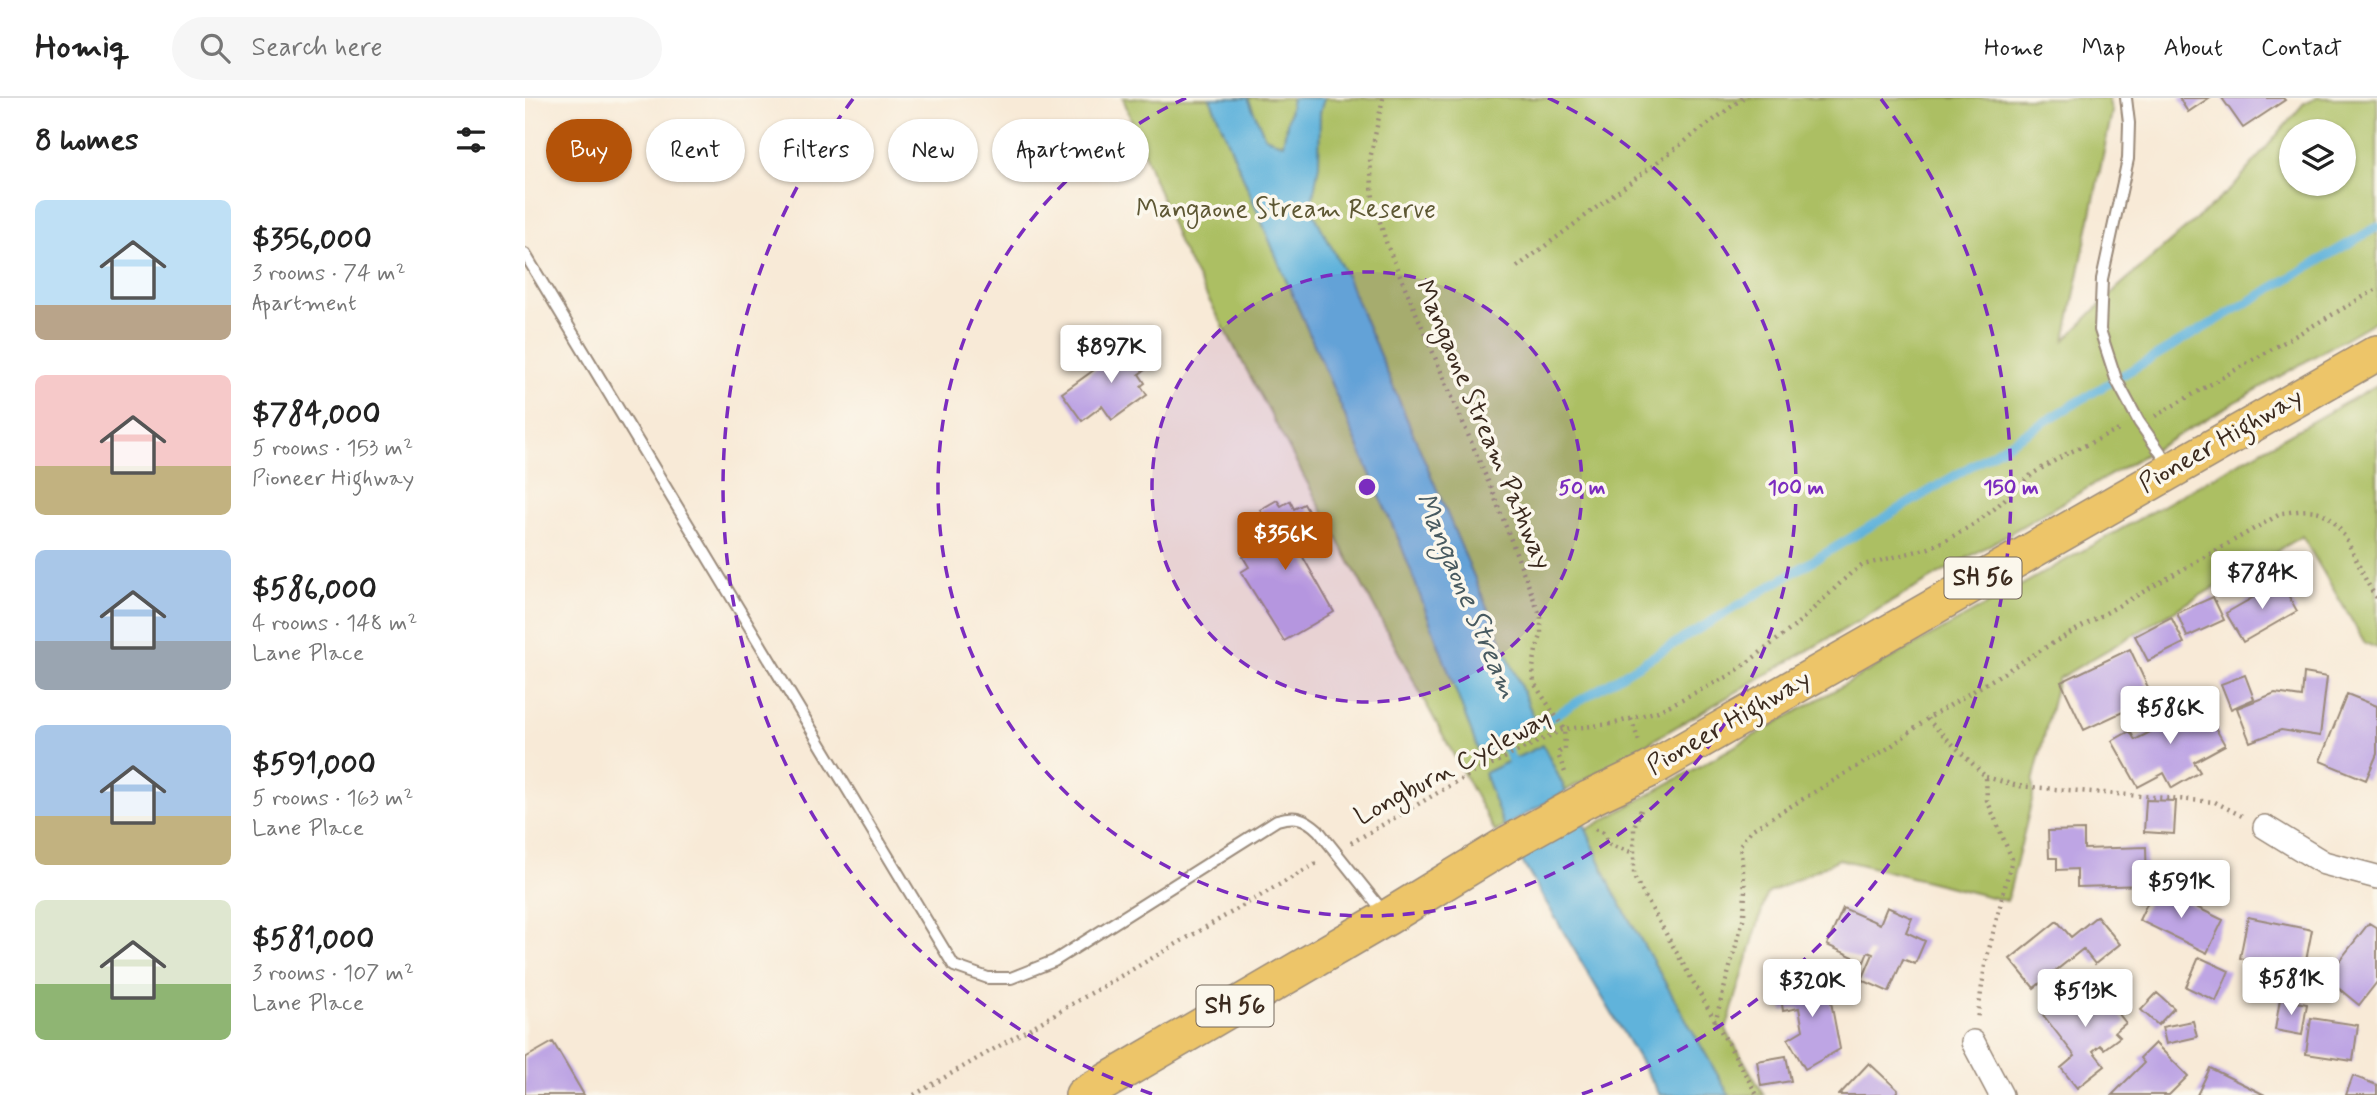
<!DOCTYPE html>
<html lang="en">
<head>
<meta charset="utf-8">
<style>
  body { margin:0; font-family:Mynerve,sans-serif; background:#f6f6f6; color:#222; height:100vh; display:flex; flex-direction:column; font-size:26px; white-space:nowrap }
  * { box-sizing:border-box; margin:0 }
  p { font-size:23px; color:#767676 }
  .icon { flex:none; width:38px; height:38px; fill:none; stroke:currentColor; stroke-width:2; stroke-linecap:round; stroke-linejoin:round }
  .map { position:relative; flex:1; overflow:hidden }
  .panel { display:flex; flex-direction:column; background:#fff; width:525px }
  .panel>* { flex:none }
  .top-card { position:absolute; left:21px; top:21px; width:665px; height:63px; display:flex; gap:14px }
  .tools { position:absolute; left:1754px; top:21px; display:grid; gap:14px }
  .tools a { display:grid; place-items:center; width:77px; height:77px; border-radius:50%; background:#fff; box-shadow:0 2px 5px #0004; font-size:35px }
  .price { position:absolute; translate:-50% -60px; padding:0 16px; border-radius:7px; background:#fff; color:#222; font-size:23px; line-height:46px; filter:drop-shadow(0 2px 4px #0008) }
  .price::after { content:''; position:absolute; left:50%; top:42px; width:21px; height:16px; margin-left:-10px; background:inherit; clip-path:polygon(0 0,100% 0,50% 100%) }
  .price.active { background:#b45309; color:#fff }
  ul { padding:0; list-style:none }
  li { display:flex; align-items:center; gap:21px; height:175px; padding:0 35px }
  li span { display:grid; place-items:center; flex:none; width:196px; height:140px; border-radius:10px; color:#555 }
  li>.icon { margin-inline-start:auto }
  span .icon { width:84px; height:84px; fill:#fffc; stroke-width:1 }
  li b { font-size:30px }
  h2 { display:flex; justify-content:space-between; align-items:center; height:84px; padding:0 35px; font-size:30px }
  .tag { padding:0 24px; border-radius:32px; background:#fff; box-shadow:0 2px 5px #0004; font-size:24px; line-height:63px }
  .tag.active { background:#b45309; color:#fff }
  header { display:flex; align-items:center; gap:42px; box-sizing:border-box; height:98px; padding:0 35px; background:#fff; border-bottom:2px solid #e0e0e0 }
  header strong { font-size:33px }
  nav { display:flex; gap:38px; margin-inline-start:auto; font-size:24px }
  .search { width:490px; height:63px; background:#f6f6f6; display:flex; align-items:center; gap:18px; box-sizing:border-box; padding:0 24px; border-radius:38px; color:#767676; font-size:26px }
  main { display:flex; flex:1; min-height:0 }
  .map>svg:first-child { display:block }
  .green { fill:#acbf63; stroke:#747440; stroke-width:2; fill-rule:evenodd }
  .water { fill:#60b3db; stroke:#4e6e7c; stroke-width:2 }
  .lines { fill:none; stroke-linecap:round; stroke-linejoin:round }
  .stream { stroke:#60b3db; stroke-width:9 }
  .building { fill:#bea5e4 }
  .service-casing { stroke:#9a8a7a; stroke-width:14 }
  .minor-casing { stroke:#9a8a7a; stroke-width:26 }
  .primary-casing { stroke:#9a8a7a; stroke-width:38 }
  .path { stroke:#9a8a7a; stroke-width:4.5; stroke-dasharray:2 5; stroke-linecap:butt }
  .service { stroke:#fff; stroke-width:10 }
  .minor { stroke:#fff; stroke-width:23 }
  .primary { stroke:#edc569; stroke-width:35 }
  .primary-bridge-casing { stroke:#9a8a7a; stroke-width:38; stroke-linecap:butt }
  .primary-bridge { stroke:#edc569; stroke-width:35 }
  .ring { fill:none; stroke:#7b2cbf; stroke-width:3.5; stroke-dasharray:12 9 }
  .labels { text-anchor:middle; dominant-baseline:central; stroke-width:7; stroke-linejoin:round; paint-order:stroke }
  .shield { fill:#fbf7ec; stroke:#75685c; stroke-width:2 }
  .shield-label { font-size:24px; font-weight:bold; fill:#3b2a1e }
  .park-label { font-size:26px; fill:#5d5733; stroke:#fbf7ec }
  .street-label { font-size:26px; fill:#3b2a1e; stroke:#fbf7ec }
  .water-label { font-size:28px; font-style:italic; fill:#485a60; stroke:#fbf7ec }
  .centre { fill:#7b2cbf; stroke:#fbf7ec; stroke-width:3.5 }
  .ring-label { font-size:21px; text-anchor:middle; font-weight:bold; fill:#7b2cbf; stroke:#fbf7ec; stroke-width:7; stroke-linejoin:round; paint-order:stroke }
</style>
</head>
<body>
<header>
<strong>Homiq</strong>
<div class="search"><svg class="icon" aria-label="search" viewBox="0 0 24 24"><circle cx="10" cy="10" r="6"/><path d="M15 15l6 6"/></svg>Search here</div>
<nav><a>Home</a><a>Map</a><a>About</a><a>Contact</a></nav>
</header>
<main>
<section class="panel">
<h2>8 homes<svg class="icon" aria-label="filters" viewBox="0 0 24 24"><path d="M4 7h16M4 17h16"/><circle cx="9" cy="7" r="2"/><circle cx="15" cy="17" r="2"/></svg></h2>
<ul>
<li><span style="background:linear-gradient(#bfe0f5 75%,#b9a48a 0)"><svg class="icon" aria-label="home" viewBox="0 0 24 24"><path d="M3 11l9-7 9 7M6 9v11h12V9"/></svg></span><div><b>$356,000</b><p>3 rooms · 74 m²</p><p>Apartment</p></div></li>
<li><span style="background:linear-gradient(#f6c9c9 65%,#c2b280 0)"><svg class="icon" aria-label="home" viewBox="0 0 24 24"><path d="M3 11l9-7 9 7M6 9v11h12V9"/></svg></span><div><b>$784,000</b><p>5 rooms · 153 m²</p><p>Pioneer Highway</p></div></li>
<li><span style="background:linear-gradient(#a9c7e8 65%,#9aa5b1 0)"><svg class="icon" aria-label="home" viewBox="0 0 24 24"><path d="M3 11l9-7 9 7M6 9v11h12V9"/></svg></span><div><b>$586,000</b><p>4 rooms · 148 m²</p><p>Lane Place</p></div></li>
<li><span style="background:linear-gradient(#a9c7e8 65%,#c2b280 0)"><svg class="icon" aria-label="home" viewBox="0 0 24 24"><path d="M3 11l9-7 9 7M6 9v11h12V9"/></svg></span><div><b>$591,000</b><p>5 rooms · 163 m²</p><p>Lane Place</p></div></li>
<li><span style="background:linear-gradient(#dfe7d0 60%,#8fb573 0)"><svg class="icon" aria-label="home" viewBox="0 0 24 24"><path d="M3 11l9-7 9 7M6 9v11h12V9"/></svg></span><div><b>$581,000</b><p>3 rooms · 107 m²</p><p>Lane Place</p></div></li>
</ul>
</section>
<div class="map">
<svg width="1852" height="997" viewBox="0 0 1852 997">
  <rect width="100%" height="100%" fill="#fbf7ec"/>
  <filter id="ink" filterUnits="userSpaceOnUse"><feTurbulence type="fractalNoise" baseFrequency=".0143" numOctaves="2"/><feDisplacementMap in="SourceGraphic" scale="14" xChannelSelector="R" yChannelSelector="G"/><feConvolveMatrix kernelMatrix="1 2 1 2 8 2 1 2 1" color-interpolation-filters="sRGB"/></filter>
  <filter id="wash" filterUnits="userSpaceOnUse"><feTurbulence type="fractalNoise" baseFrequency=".00686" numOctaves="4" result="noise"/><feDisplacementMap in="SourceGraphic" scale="28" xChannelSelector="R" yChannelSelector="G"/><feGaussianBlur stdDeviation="1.57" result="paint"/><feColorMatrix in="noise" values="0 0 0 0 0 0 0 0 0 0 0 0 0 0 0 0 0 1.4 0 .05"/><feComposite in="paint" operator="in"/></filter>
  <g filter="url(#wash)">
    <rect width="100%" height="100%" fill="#f8ead7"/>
    <path class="green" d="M 598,0 L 1583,0 L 1587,14 L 1540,242 L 1592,190 L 1707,90 L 1779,5 L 1792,0 L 1852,0 L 1852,222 L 970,734 L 654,146 ZM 1766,33 L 1818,33 L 1818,86 L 1766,86 Z
      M 1852,287 L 1852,550 L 1840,545 L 1777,438 L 1533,581 L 1508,684 L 1508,698 L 1482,803 L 1314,761 L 1242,796 L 1201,932 L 1239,997 L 1165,997 L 1029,750 Z"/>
    <path class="water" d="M 685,0 L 723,0 L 740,39 L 758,46 L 767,0 L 799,0 L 795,15 L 794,67 L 786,110 L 819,173 L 1013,629 L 956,660 L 876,447 L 758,175 Z
      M 1018,647 L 1041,693 L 979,729 L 959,675 Z
      M 1058,724 L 1087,791 L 1204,997 L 1135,997 L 995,760 Z"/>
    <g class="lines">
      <path class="stream" d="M 1002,634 L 1591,281 L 1852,129
        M 975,638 L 992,673"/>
    </g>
    <g id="blocks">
      <path class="building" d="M 1654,0 L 1684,0 L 1663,14 Z
        M 1697,0 L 1758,0 L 1760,2 L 1718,30 Z
        M 608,244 L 626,268 L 614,276 L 620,285 L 616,288 L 622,297 L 587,322 L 577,308 L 557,323 L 537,295 Z
        M 752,402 L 756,408 L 765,403 L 769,411 L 779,406 L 790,425 L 766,438 L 809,514 L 759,543 L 716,474 L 724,469 L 718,459 L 735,450 L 727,437 L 743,427 L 735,412 Z
        M 1743,482 L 1747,489 L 1756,484 L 1772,513 L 1718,544 L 1701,515 L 1736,495 L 1732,488 Z
        M 1688,499 L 1699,522 L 1662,539 L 1652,515 Z
        M 1646,519 L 1659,545 L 1623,563 L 1610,538 Z
        M 1605,551 L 1628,600 L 1559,632 L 1536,584 Z
        M 1779,575 L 1802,579 L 1795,638 L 1756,632 L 1725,644 L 1712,610 L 1750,595 L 1777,599 Z
        M 1720,577 L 1729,601 L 1706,611 L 1696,586 Z
        M 1822,596 L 1852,608 L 1852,656 L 1841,682 L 1795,663 Z
        M 1638,601 L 1646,616 L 1641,619 L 1644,624 L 1651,620 L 1654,624 L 1661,620 L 1657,611 L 1674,601 L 1700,647 L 1669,664 L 1675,674 L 1647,690 L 1639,675 L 1613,689 L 1587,643 L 1605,633 L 1610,642 L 1629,632 L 1627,628 L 1633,624 L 1624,609 Z
        M 1621,702 L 1651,703 L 1649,736 L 1619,734 Z
        M 1559,732 L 1559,751 L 1621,749 L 1622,787 L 1552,789 L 1552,771 L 1532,772 L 1532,760 L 1524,760 L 1523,733 Z
        M 1630,789 L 1698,822 L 1682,855 L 1614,822 Z
        M 1362,809 L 1387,820 L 1381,834 L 1400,843 L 1390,866 L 1378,861 L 1364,894 L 1337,882 L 1348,856 L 1343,854 L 1339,864 L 1302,847 L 1318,810 L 1355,826 Z
        M 1572,818 L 1595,846 L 1570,866 L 1558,851 L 1509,890 L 1485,861 L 1532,823 L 1546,839 Z
        M 1723,819 L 1787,832 L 1779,873 L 1715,860 Z
        M 1844,825 L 1852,830 L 1852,884 L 1834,907 L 1801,880 Z
        M 1674,859 L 1704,873 L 1691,903 L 1661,889 Z
        M 1301,878 L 1315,951 L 1280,971 L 1263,941 L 1278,932 L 1274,910 L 1258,913 L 1254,886 Z
        M 1565,880 L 1601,925 L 1590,934 L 1595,939 L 1579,951 L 1575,947 L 1568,953 L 1580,968 L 1552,990 L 1536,970 L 1550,958 L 1518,917 Z
        M 1632,895 L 1649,910 L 1633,927 L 1616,912 Z
        M 1755,901 L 1782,906 L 1777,937 L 1750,932 Z
        M 1786,920 L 1833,927 L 1828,963 L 1781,956 Z
        M 1668,923 L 1672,939 L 1641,946 L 1637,929 Z
        M 28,944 L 59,997 L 0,997 L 0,960 Z
        M 1630,945 L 1663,978 L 1644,997 L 1587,997 L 1619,965 L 1615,960 Z
        M 1261,958 L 1266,983 L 1236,988 L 1232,963 Z
        M 1344,965 L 1373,992 L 1369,997 L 1314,997 Z
        M 1685,970 L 1740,997 L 1672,997 Z
        M 1828,978 L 1852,987 L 1852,997 L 1821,997 Z"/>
    </g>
  </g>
  <g filter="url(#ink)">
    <use href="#blocks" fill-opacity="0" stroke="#9a8a7a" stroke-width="2"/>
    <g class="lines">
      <defs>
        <path id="service" d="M 1601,0 L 1604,25 L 1603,61 L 1577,181 L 1575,232 L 1591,281 L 1614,324 L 1645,368
          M 0,156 L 429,868 L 463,880 L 486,880 L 529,863 L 752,722 C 770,717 779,719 793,732 L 861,817"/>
        <path id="minor" d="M 1740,729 L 1799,765 L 1852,779
          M 1448,944 L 1476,997"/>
        <path id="primary" d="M 1063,701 L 1124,672 L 1852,255
          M 558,997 L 863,819 L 984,745"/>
      </defs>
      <use href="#service" class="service-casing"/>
      <use href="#minor" class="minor-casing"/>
      <use href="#primary" class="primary-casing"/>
      <path class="path" d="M 858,0 L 845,61 L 848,101 L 862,147 L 968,395 L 1016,520 L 1016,538 L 1011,552 L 1008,570 L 1009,585 L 1039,631 L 1040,651 L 1034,654 L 1034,659 L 1041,677
        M 992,169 L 1218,0
        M 1630,318 L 1852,191
        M 1106,621 L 1114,643
        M 1402,621 L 1461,679 L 1462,702 L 1487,761 L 1460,867 L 1452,922
        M 1461,679 L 1493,688 L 1690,704 L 1717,718
        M 1116,712 L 1109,729 L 1109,779 L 1232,997
        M 1070,731 L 1078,735 L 1085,747 L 1109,755
        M 826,745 L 940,679 L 1039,631 L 1087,626 L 1133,613 L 1206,577 L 1270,528 L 1326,475 L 1338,467 L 1404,450 L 1425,440 L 1448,427 L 1469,411 L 1507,376 L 1541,356 L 1596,331
        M 1190,924 L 1219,818 L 1220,791 L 1215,747 L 1226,732 L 1365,649 L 1402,621 L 1528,545 L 1757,415 C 1767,414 1780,411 1790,413 C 1821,418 1833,477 1852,500
        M 389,997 L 794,764"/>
      <use href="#service" class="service"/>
      <use href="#minor" class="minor"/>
      <use href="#primary" class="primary"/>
      <defs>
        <path id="primary-bridge" d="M 984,745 L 1063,701"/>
      </defs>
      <use href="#primary-bridge" class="primary-bridge-casing"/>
      <use href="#primary-bridge" class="primary-bridge"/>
    </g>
  </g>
  <circle cx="842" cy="389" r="215" fill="#7b2cbf" fill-opacity=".12"/>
  <g class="ring">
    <circle cx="842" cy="389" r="215"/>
    <path d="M1023 0A429 429 0 1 1 661 0"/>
    <path d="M627 996A644 644 0 0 1 328 1M1356 1A644 644 0 0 1 1057 996"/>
  </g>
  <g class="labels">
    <g class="shield">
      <rect x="1419.5" y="459.5" width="77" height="41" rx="5"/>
      <rect x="671.5" y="887.5" width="77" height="41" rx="5"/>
    </g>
    <g class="shield-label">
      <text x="1458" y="480">SH 56</text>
      <text x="710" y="908">SH 56</text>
    </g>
    <g class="park-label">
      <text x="761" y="112">Mangaone Stream Reserve</text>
    </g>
    <g class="street-label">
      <text transform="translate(958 327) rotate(67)">Mangaone Stream Pathway</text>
      <text transform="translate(1696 343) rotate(-30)">Pioneer Highway</text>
      <text transform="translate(1204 625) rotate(-30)">Pioneer Highway</text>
      <text transform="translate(928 670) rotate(-28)">Longburn Cycleway</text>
    </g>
    <g class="water-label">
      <text transform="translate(941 498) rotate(67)">Mangaone Stream</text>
    </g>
  </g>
  <circle cx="842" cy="389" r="10" class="centre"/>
  <g class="ring-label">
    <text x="1057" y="396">50 m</text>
    <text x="1271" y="396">100 m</text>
    <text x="1486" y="396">150 m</text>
  </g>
</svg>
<div class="tools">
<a><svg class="icon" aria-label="layers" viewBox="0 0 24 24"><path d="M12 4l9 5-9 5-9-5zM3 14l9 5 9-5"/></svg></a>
</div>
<b class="price" style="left:586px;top:287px">$897K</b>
<b class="price active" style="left:760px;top:474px">$356K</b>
<b class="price" style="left:1737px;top:513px">$784K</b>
<b class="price" style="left:1645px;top:648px">$586K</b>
<b class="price" style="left:1656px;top:822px">$591K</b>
<b class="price" style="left:1766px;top:919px">$581K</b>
<b class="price" style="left:1287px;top:921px">$320K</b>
<b class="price" style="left:1560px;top:931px">$513K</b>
<div class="top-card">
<a class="tag active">Buy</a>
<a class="tag">Rent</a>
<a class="tag">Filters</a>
<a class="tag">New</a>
<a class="tag">Apartment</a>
</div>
</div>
</main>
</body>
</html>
